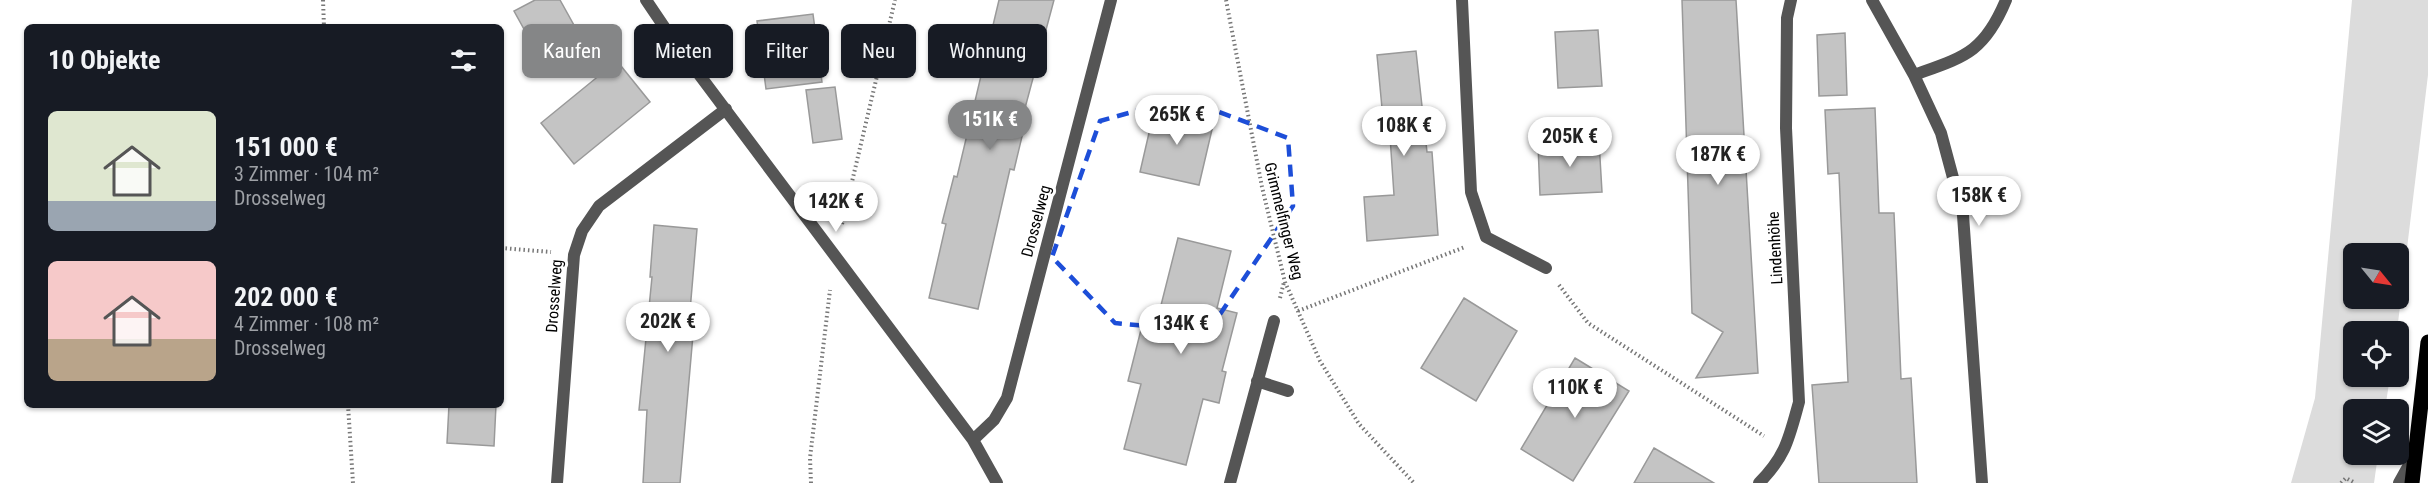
<!DOCTYPE html>
<html lang="de">
<head>
<meta charset="utf-8">
<style>
  body { margin:0; font-family:"Roboto Condensed",sans-serif; background:#242831; color:#f1f3f6; height:100vh; display:flex; flex-direction:column; font-size:22px; white-space:nowrap }
  * { box-sizing:border-box; margin:0 }
  p { font-size:20px; color:#9ea1a6 }
  .icon { flex:none; width:33px; height:33px; fill:none; stroke:currentColor; stroke-width:2; stroke-linecap:round; stroke-linejoin:round }
  .map { position:relative; flex:1; overflow:hidden }
  .sheet { position:absolute; left:24px; top:24px; width:480px; height:384px; display:flex; flex-direction:column; background:#171b24; border-radius:9px; box-shadow:0 2px 4px #0004 }
  .sheet>* { flex:none }
  .top-card { position:absolute; left:522px; top:24px; width:570px; height:54px; display:flex; gap:12px }
  .needle { width:39px; rotate:120deg }
  .tools { position:absolute; left:2343px; top:243px; display:grid; gap:12px }
  .tools a { display:grid; place-items:center; width:66px; height:66px; border-radius:9px; background:#171b24; box-shadow:0 2px 4px #0004; font-size:30px }
  .price { position:absolute; translate:-50% -51px; padding:0 14px; border-radius:21px; background:#fff; color:#222; font-size:20px; line-height:39px; filter:drop-shadow(0 2px 3px #0008) }
  .price::after { content:''; position:absolute; left:50%; top:36px; width:18px; height:14px; margin-left:-9px; background:inherit; clip-path:polygon(0 0,100% 0,50% 100%) }
  .price.active { background:#858687; color:#fff }
  ul { padding:0; list-style:none }
  li { display:flex; align-items:center; gap:18px; height:150px; padding:0 24px }
  li span { display:grid; place-items:center; flex:none; width:168px; height:120px; border-radius:9px; color:#555 }
  li>.icon { margin-inline-start:auto }
  span .icon { width:72px; height:72px; fill:#fffc; stroke-width:1 }
  li b { font-size:26px }
  h2 { display:flex; justify-content:space-between; align-items:center; height:72px; padding:0 24px; font-size:26px }
  .tag { padding:0 21px; border-radius:9px; background:#171b24; box-shadow:0 2px 4px #0004; font-size:21px; line-height:54px }
  .tag.active { background:#858687; color:#fff }
  .map>svg:first-child { display:block }
  .green { fill:#dcdcdc; fill-rule:evenodd }
  .building { fill:#c4c4c4; stroke:#999; stroke-width:1.5 }
  .lines { fill:none; stroke-linecap:round; stroke-linejoin:round }
  .path { stroke:#777; stroke-width:4; stroke-dasharray:1.5 3; stroke-linecap:butt }
  .service { stroke:#555; stroke-width:12 }
  .minor { stroke:#555; stroke-width:12 }
  .primary { stroke:#000; stroke-width:15 }
  .marked { fill:none; stroke:#1d4ed8; stroke-width:4.5; stroke-dasharray:12 8; stroke-linejoin:round }
  .labels { text-anchor:middle; dominant-baseline:central; stroke-width:6; stroke-linejoin:round; paint-order:stroke }
  .street-label { font-size:16px; fill:#000; stroke:#fff }
</style>
</head>
<body>
<div class="map">
<svg width="2428" height="483" viewBox="0 0 2428 483">
  <rect width="100%" height="100%" fill="#fff"/>
  <path class="green" d="M 2352,0 L 2428,0 L 2428,75 L 2397,331 L 2354,332 L 2354,376 L 2390,377 L 2385,409 L 2354,410 L 2354,454 L 2378,455 L 2374,483 L 2291,483 L 2315,398 ZM 2354,254 L 2398,254 L 2398,298 L 2354,298 Z"/>
  <path class="building" d="M 535,0 L 560,0 L 580,36 L 540,58 L 514,11 Z
    M 999,0 L 1054,0 L 1021,123 L 1025,124 L 1014,170 L 1010,169 L 978,309 L 929,298 L 946,224 L 942,223 L 954,176 L 957,177 Z
    M 1682,0 L 1736,0 L 1758,373 L 1696,378 L 1723,332 L 1692,313 Z
    M 813,14 L 822,82 L 766,89 L 757,21 Z
    M 1598,30 L 1602,86 L 1558,88 L 1555,32 Z
    M 1845,33 L 1847,95 L 1819,96 L 1817,35 Z
    M 1416,51 L 1427,152 L 1432,152 L 1438,235 L 1367,241 L 1364,197 L 1394,195 L 1388,107 L 1382,108 L 1377,55 Z
    M 617,61 L 650,102 L 574,164 L 541,123 Z
    M 835,87 L 842,139 L 813,143 L 806,90 Z
    M 1155,107 L 1214,121 L 1199,185 L 1140,172 Z
    M 1875,108 L 1879,213 L 1894,213 L 1901,379 L 1911,378 L 1917,483 L 1819,483 L 1812,385 L 1848,382 L 1839,173 L 1828,174 L 1825,110 Z
    M 1599,141 L 1602,192 L 1540,195 L 1538,144 Z
    M 654,225 L 697,229 L 690,311 L 695,312 L 680,483 L 643,483 L 647,410 L 639,410 L 652,277 L 650,277 Z
    M 1178,238 L 1231,251 L 1217,308 L 1237,313 L 1222,371 L 1226,372 L 1219,403 L 1203,399 L 1186,465 L 1124,449 L 1141,384 L 1128,381 L 1143,322 L 1156,325 Z
    M 1464,298 L 1517,331 L 1476,401 L 1421,368 Z
    M 1575,358 L 1629,391 L 1573,481 L 1521,449 Z
    M 449,405 L 496,405 L 494,446 L 447,443 Z
    M 1654,448 L 1714,483 L 1634,483 Z"/>
  <g class="lines">
    <path class="path" d="M 323,0 L 324,27
      M 1226,0 L 1262,187 L 1285,282 L 1320,361 L 1359,424 L 1414,483
      M 842,224 L 895,0
      M 501,248 L 551,252
      M 1559,285 L 1588,323 L 1764,436
      M 1280,298 L 1284,282
      M 1298,311 L 1465,247
      M 348,405 L 353,483
      M 811,483 L 810,458 L 830,290
      M 2341,483 L 2346,478 L 2355,483"/>
    <path class="service" d="M 2399,483 L 2414,456"/>
    <path class="minor" d="M 646,0 L 671,37 L 973,440 L 997,483
      M 1462,0 L 1471,192 L 1486,237 L 1546,268
      M 1872,0 L 1914,75 L 1941,133 L 1963,215 L 1982,483
      M 1914,75 C 1964,57 1984,53 2006,0
      M 1257,381 L 1288,391
      M 973,440 L 994,420 L 1007,398 L 1111,0
      M 557,483 L 574,255 L 582,231 L 599,206 L 726,109
      M 1230,483 L 1274,321
      M 1759,483 C 1786,456 1789,438 1799,402 L 1786,128 L 1787,18 L 1791,0"/>
    <path class="primary" d="M 2412,483 L 2428,342"/>
  </g>
  <path class="marked" d="M 1182,98 L 1288,138 L 1293,206 L 1208,332 L 1115,323 L 1052,257 L 1100,121 Z"/>
  <g class="labels">
    <g class="street-label">
      <text transform="translate(1036 221) rotate(-75)">Drosselweg</text>
      <text transform="translate(1284 221) rotate(76)">Grimmelfinger Weg</text>
      <text transform="translate(1775 248) rotate(-93)">Lindenhöhe</text>
      <text transform="translate(554 296) rotate(-86)">Drosselweg</text>
    </g>
  </g>
</svg>
<div class="tools">
<a><svg class="needle" viewBox="-14 -14 28 28"><path d="M0-13l5 13h-10z" fill="#e53935"/><path d="M0 13l5-13h-10z" fill="#9ea1a6"/></svg></a>
<a><svg class="icon" aria-label="locate" viewBox="0 0 24 24"><circle cx="12" cy="12" r="6"/><path d="M12 2v4M12 18v4M2 12h4M18 12h4"/></svg></a>
<a><svg class="icon" aria-label="layers" viewBox="0 0 24 24"><path d="M12 4l9 5-9 5-9-5zM3 14l9 5 9-5"/></svg></a>
</div>
<b class="price" style="left:1177px;top:146px">265K €</b>
<b class="price active" style="left:990px;top:151px">151K €</b>
<b class="price" style="left:1404px;top:157px">108K €</b>
<b class="price" style="left:1570px;top:168px">205K €</b>
<b class="price" style="left:1718px;top:186px">187K €</b>
<b class="price" style="left:1979px;top:227px">158K €</b>
<b class="price" style="left:836px;top:233px">142K €</b>
<b class="price" style="left:668px;top:353px">202K €</b>
<b class="price" style="left:1181px;top:355px">134K €</b>
<b class="price" style="left:1575px;top:419px">110K €</b>
<div class="top-card">
<a class="tag active">Kaufen</a>
<a class="tag">Mieten</a>
<a class="tag">Filter</a>
<a class="tag">Neu</a>
<a class="tag">Wohnung</a>
</div>
<section class="sheet">
<h2>10 Objekte<svg class="icon" aria-label="filters" viewBox="0 0 24 24"><path d="M4 7h16M4 17h16"/><circle cx="9" cy="7" r="2"/><circle cx="15" cy="17" r="2"/></svg></h2>
<ul>
<li><span style="background:linear-gradient(#dfe7d0 75%,#9aa5b1 0)"><svg class="icon" aria-label="home" viewBox="0 0 24 24"><path d="M3 11l9-7 9 7M6 9v11h12V9"/></svg></span><div><b>151 000 €</b><p>3 Zimmer · 104 m²</p><p>Drosselweg</p></div></li>
<li><span style="background:linear-gradient(#f6c9c9 65%,#b9a48a 0)"><svg class="icon" aria-label="home" viewBox="0 0 24 24"><path d="M3 11l9-7 9 7M6 9v11h12V9"/></svg></span><div><b>202 000 €</b><p>4 Zimmer · 108 m²</p><p>Drosselweg</p></div></li>
</ul>
</section>
</div>
</body>
</html>
